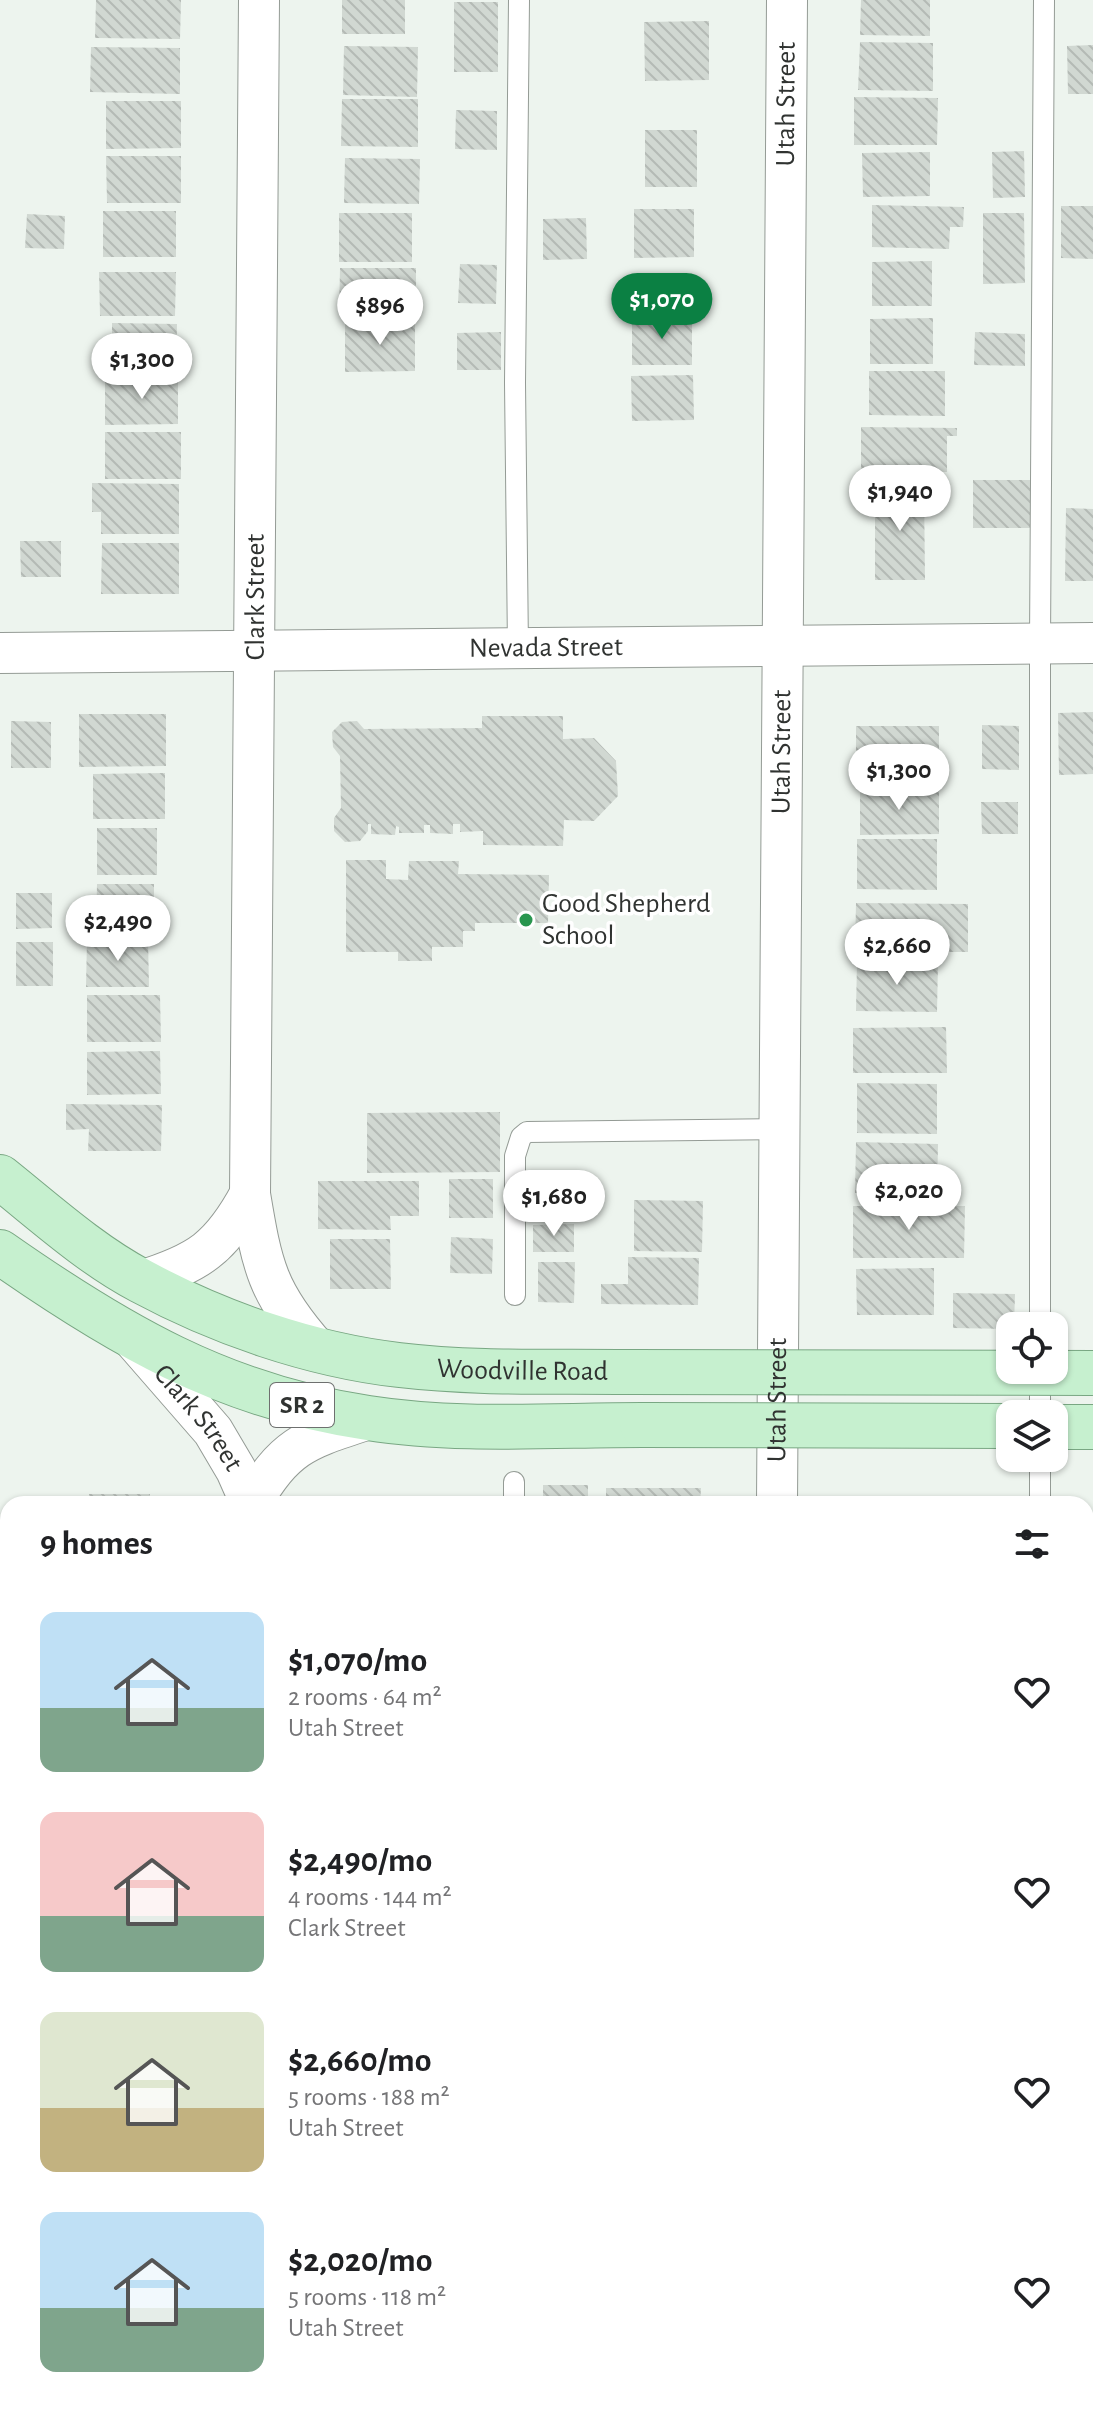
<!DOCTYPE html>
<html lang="en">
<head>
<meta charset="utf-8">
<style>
  body { margin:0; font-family:"Alegreya Sans",sans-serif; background:#f6f6f6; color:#202124; height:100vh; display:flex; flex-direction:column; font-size:30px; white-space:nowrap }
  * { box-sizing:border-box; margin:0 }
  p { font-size:26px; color:#757577 }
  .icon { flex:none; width:44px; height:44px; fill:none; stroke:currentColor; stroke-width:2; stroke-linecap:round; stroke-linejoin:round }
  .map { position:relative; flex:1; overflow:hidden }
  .sheet { position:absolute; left:0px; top:1496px; width:1094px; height:914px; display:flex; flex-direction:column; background:#fff; border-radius:24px 24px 0 0; box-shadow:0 2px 6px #0004 }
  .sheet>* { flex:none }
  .controls { position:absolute; left:996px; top:1312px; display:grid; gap:16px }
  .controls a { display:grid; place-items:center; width:72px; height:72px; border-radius:16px; background:#fff; box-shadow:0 2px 6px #0004; font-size:40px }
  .price { position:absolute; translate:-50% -68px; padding:0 18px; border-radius:28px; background:#fff; color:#222; font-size:26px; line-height:52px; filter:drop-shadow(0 2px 4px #0008) }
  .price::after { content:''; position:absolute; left:50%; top:48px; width:24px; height:18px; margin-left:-12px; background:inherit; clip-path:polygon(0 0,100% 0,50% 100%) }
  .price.on { background:#0b8043; color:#fff }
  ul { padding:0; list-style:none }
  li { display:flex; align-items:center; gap:24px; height:200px; padding:0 40px }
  li span { display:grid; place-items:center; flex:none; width:224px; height:160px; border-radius:16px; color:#555 }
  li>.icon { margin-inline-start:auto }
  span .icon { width:96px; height:96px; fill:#fffc; stroke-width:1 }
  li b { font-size:34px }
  h2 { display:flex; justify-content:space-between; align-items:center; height:96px; padding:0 40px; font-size:34px }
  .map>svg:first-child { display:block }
  .building { fill:url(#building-back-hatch) }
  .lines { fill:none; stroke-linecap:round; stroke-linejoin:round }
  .lane-casing { stroke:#949b95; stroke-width:22 }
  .street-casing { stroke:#949b95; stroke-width:42 }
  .primary-casing { stroke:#79a783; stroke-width:46 }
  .lane { stroke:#fff; stroke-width:20 }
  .street { stroke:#fff; stroke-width:40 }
  .primary { stroke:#c6f0cf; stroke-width:44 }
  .primary-bridge-casing { stroke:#79a783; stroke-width:46; stroke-linecap:butt }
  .primary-bridge { stroke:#c6f0cf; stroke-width:44 }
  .poi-dot { fill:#29964f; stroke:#fff; stroke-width:3 }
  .labels { text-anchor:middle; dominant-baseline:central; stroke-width:7; stroke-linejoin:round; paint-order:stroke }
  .shield { fill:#fff; stroke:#6e706f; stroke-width:2 }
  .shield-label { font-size:26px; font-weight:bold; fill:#303331 }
  .street-label { font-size:28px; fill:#303331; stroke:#fff }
  .poi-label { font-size:28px; fill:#303331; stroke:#fff; text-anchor:start }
</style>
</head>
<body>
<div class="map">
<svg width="1093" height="2409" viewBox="0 0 1093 2409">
  <defs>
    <pattern id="building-back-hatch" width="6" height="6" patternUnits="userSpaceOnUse" patternTransform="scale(2)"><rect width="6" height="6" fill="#d1d8d2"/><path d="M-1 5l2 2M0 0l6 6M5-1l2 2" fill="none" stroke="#b4bab5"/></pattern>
  </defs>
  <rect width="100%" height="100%" fill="#edf4ee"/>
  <path class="building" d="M 96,0 L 181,0 L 180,39 L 95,38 Z
    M 342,0 L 405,0 L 405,34 L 342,34 Z
    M 861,0 L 930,0 L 930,36 L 860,35 Z
    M 454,2 L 498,2 L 498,72 L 454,72 Z
    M 709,21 L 709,80 L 645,81 L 644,22 Z
    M 860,42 L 933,43 L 933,91 L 858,90 Z
    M 1093,45 L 1093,94 L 1068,94 L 1067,46 Z
    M 344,46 L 418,47 L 417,97 L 343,95 Z
    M 91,47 L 180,48 L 180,94 L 90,92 Z
    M 854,97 L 938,98 L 937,145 L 854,145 Z
    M 342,99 L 418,99 L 418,147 L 341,146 Z
    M 106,101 L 181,101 L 181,148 L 106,149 Z
    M 456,110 L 497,111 L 497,150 L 455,149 Z
    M 645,130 L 697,130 L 697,187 L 645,187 Z
    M 1024,151 L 1025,197 L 993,198 L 992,152 Z
    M 930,152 L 930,196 L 863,197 L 862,153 Z
    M 106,156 L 181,156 L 181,203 L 107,203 Z
    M 345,158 L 420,159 L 419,204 L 344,203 Z
    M 872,205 L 964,207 L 963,227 L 950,227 L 949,249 L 872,247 Z
    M 1061,206 L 1093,206 L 1093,259 L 1061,258 Z
    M 634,209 L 694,209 L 694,257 L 634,258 Z
    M 103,211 L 176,211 L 176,257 L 103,257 Z
    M 339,213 L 412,213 L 412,262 L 339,262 Z
    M 983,213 L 1024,213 L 1025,283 L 983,284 Z
    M 27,214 L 65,216 L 64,249 L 25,248 Z
    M 586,218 L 587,259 L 543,260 L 543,219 Z
    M 932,261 L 932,306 L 872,306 L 872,262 Z
    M 460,264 L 497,265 L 496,304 L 458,303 Z
    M 340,268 L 416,268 L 416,315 L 339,315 Z
    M 99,272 L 176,272 L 175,316 L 100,316 Z
    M 632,317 L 692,317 L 692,365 L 632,365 Z
    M 933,318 L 933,364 L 870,364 L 870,319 Z
    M 112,323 L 177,324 L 176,369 L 112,367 Z
    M 345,323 L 415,323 L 415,371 L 345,372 Z
    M 501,332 L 501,370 L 457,370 L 457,333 Z
    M 975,332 L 1025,334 L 1025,366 L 974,365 Z
    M 869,371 L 945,371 L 945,416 L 869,415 Z
    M 693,375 L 694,420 L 632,421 L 631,376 Z
    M 178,377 L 178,424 L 105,425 L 105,378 Z
    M 861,427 L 957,428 L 957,436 L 947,436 L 947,472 L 861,471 Z
    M 105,432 L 181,432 L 181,479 L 105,479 Z
    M 973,480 L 1030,480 L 1030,528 L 973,528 Z
    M 92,483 L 179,484 L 179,534 L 101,534 L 101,512 L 92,512 Z
    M 875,486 L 924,486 L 925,580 L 875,580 Z
    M 1066,508 L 1093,509 L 1093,581 L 1065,581 Z
    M 20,541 L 61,541 L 61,577 L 21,577 Z
    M 102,543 L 179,543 L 179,594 L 101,594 Z
    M 1093,712 L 1093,774 L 1059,775 L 1058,713 Z
    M 79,714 L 166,714 L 166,766 L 79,767 Z
    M 482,716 L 563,716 L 563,739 L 594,738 L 616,761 L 618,796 L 594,821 L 564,820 L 563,846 L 483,845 L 483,831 L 460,832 L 460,824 L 453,824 L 453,834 L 430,833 L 430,825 L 424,825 L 424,833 L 399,833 L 399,827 L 396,826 L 395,835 L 371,834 L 371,824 L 368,824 L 368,831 L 360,841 L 345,842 L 334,831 L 334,818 L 341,808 L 340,756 L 333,747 L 332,732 L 342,722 L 357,721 L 364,729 L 482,728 Z
    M 11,721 L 51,722 L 51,768 L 11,768 Z
    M 982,725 L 1019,726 L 1019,770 L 982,769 Z
    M 856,726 L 939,726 L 939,778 L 856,778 Z
    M 165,773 L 165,819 L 93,819 L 93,774 Z
    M 860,790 L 939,790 L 939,834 L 860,835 Z
    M 981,802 L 1018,802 L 1018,834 L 982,834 Z
    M 97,828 L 157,828 L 157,875 L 97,875 Z
    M 857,839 L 937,839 L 937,890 L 857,889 Z
    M 346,860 L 386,860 L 386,879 L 408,880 L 409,861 L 459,861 L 458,874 L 549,875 L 548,923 L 475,923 L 475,931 L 463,931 L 463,947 L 432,947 L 432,961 L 398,961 L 398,952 L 346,952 Z
    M 97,884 L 154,884 L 154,931 L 96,930 Z
    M 16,893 L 52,893 L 52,928 L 16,929 Z
    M 856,903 L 968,904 L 968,952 L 855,952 Z
    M 87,939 L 148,939 L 149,987 L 86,987 Z
    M 16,942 L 53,942 L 53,986 L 16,986 Z
    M 857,962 L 938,963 L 937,1012 L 856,1011 Z
    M 87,995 L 160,995 L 161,1042 L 87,1042 Z
    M 946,1027 L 947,1073 L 853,1073 L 853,1028 Z
    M 160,1051 L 161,1094 L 87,1095 L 87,1052 Z
    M 857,1083 L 937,1084 L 937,1134 L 857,1133 Z
    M 66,1104 L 162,1105 L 161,1151 L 88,1151 L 89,1129 L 66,1130 Z
    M 500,1112 L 500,1172 L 367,1173 L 367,1113 Z
    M 856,1142 L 938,1144 L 937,1194 L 855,1193 Z
    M 449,1179 L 493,1179 L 493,1218 L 449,1218 Z
    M 318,1181 L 419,1181 L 419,1216 L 390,1216 L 391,1230 L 318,1229 Z
    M 634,1200 L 703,1201 L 702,1252 L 634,1251 Z
    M 853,1206 L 965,1206 L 964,1258 L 853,1258 Z
    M 574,1224 L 574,1252 L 533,1252 L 533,1225 Z
    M 451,1237 L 493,1239 L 492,1274 L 450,1273 Z
    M 330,1239 L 390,1239 L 391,1289 L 330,1289 Z
    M 628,1257 L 699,1258 L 698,1305 L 601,1304 L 601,1284 L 628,1284 Z
    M 538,1262 L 575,1262 L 574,1303 L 538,1302 Z
    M 934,1268 L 934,1315 L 857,1315 L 856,1269 Z
    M 953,1293 L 1015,1294 L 1014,1326 L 1010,1326 L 1010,1329 L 953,1328 Z
    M 543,1485 L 588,1485 L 588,1504 L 543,1504 Z
    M 606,1488 L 701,1488 L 700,1504 L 606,1504 Z
    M 89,1494 L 150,1494 L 150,1504 L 89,1504 Z
    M 1086,1699 L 1093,1699 L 1093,1743 L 1086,1743 Z
    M 1086,1938 L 1091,1938 L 1092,2016 L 1086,2016 Z
    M 617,2402 L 669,2402 L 669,2409 L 617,2407 Z
    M 318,2405 L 407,2405 L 407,2409 L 318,2409 Z"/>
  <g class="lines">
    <defs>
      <path id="lane" d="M 518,649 L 515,383 L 519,0
        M 515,1295 L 515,1156 L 521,1137 L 527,1132 L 781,1129
        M 1040,1326 L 1040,643 L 1044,0
        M 1040,1370 L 1040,1414
        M 1040,1458 L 1040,1504
        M 514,1504 L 514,1482
        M 510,2409 L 510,2402"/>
      <g id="street">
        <path d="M 259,0 L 250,1194 C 262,1266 267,1293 317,1349"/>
        <path id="s1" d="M 0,653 L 1093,643"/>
        <path d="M 140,1281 C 199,1263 221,1248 250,1194"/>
        <path id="s2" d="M 132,1338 L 213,1431 L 236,1470 L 251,1504"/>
        <path d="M 251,1504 C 286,1444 305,1440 369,1419"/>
        <path id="s3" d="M 777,1504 L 787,0"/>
        <path d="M 1086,1868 L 1093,1868"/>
        <path d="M 0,1871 L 8,1871"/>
        <path d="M 249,2402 L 249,2409"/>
        <path d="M 770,2409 L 771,2402"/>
      </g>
      <g id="primary">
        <path id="s4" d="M 0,1177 C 45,1213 90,1254 141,1281 C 219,1323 311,1355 399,1365 C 475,1374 552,1371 629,1372"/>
        <path d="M 0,1252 C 117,1334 224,1397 368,1418 C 457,1432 551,1425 642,1425"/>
        <path d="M 1054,1427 L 1093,1427"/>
      </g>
    </defs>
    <use href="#lane" class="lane-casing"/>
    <use href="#street" class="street-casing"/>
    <use href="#primary" class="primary-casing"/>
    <use href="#lane" class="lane"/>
    <use href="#street" class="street"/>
    <use href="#primary" class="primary"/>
    <defs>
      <path id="primary-bridge" d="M 629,1372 L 1093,1373
        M 642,1425 L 1010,1426"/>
    </defs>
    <use href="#primary-bridge" class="primary-bridge-casing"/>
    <use href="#primary-bridge" class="primary-bridge"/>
  </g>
  <circle class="poi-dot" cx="526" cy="920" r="8"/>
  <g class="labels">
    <rect class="shield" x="270" y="1383" width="64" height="44" rx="6"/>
    <g class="shield-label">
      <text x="302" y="1405">SR 2</text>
    </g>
    <g class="street-label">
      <text stroke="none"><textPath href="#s3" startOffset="1400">Utah Street</textPath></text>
      <text transform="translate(256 597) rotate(-90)">Clark Street</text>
      <text stroke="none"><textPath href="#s1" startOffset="546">Nevada Street</textPath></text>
      <text stroke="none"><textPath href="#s3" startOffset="752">Utah Street</textPath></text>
      <text stroke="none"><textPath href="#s4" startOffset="572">Woodville Road</textPath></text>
      <text stroke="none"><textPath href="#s3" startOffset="104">Utah Street</textPath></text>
      <text stroke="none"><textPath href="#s2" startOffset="104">Clark Street</textPath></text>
    </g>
    <g class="poi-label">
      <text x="542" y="904">Good Shepherd<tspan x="542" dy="32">School</tspan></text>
    </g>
  </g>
</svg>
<div class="controls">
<a><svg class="icon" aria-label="locate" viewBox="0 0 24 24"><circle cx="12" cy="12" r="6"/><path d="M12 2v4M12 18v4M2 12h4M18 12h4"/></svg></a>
<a><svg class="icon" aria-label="layers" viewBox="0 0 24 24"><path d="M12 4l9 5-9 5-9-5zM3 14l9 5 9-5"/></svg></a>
</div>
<b class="price on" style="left:662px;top:341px">$1,070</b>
<b class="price" style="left:380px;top:347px">$896</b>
<b class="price" style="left:142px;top:401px">$1,300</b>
<b class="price" style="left:900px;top:533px">$1,940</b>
<b class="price" style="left:899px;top:812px">$1,300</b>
<b class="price" style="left:118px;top:963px">$2,490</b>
<b class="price" style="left:897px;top:987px">$2,660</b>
<b class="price" style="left:909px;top:1232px">$2,020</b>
<b class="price" style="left:554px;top:1238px">$1,680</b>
<section class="sheet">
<h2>9 homes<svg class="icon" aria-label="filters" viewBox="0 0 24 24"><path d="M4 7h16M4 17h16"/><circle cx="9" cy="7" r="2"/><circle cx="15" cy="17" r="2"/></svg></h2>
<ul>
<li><span style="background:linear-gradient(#bfe0f5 60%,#7fa58c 0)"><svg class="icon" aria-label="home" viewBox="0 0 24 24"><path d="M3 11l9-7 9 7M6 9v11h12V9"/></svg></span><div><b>$1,070/mo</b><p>2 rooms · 64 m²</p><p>Utah Street</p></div><svg class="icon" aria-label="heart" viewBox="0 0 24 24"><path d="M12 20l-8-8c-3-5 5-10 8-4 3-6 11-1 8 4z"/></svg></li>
<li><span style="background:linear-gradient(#f6c9c9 65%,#7fa58c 0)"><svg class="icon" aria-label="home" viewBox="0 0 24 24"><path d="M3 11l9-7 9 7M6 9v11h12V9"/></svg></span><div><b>$2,490/mo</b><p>4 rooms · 144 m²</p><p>Clark Street</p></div><svg class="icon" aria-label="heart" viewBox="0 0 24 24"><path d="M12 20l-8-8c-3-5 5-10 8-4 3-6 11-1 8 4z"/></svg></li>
<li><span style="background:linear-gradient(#dfe7d0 60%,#c2b280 0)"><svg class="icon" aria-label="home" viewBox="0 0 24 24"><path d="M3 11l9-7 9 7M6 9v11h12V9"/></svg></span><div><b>$2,660/mo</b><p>5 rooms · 188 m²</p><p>Utah Street</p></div><svg class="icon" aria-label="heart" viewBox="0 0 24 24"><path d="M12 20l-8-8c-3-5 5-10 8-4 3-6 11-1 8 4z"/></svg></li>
<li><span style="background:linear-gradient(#bfe0f5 60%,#7fa58c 0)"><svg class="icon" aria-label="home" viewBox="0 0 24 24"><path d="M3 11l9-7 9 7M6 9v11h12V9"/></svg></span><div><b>$2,020/mo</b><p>5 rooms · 118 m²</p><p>Utah Street</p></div><svg class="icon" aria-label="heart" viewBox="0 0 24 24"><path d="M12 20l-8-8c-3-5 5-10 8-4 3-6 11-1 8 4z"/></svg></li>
</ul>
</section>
</div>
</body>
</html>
